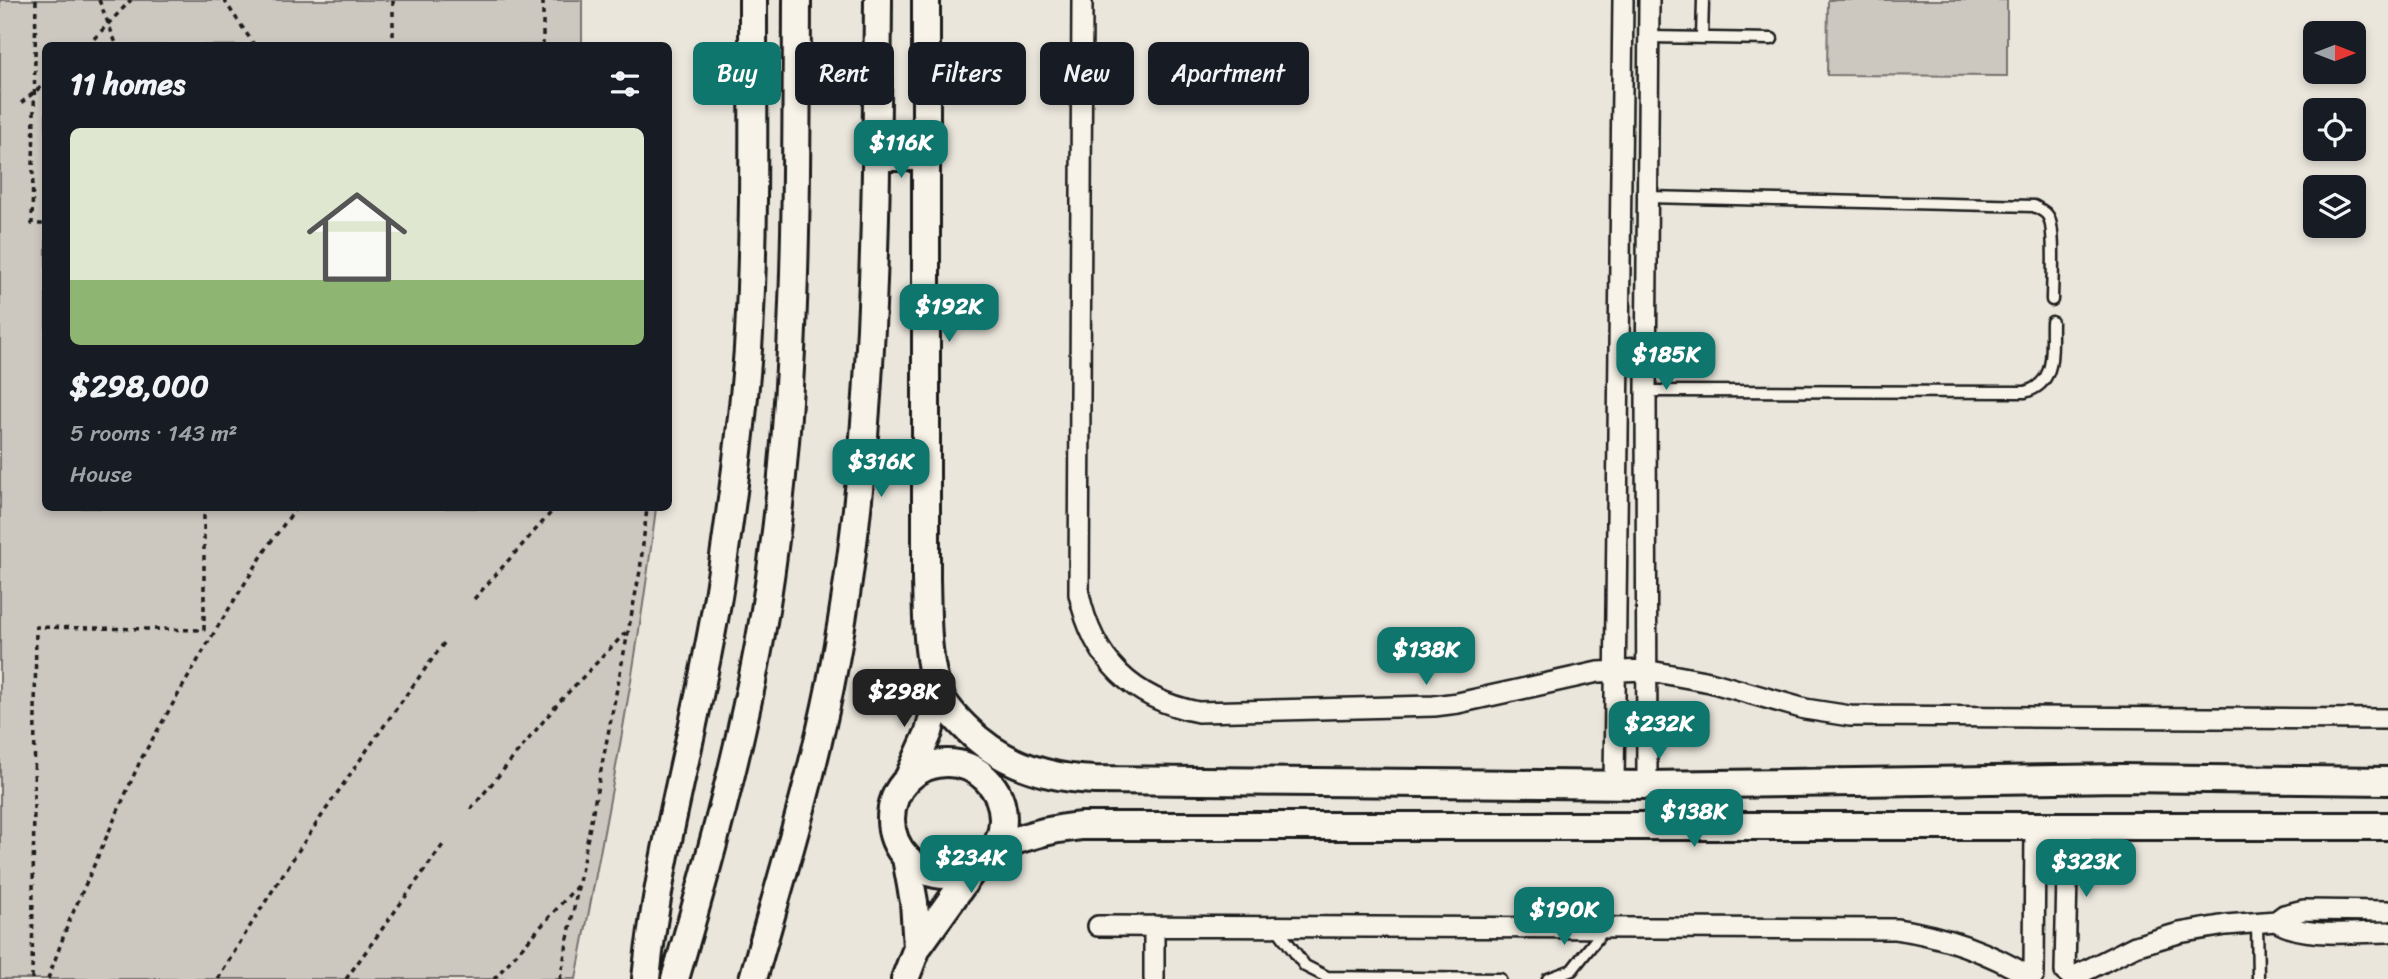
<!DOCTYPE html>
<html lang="en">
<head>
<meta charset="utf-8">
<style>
  body { margin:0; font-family:Sriracha,sans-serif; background:#20242c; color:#f1f3f6; height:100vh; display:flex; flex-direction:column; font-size:26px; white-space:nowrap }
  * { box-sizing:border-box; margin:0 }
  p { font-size:23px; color:#9ea1a6 }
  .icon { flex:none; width:38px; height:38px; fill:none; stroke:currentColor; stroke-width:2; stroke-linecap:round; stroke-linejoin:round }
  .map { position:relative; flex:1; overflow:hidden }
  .side { position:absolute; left:42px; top:42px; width:630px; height:469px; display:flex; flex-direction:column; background:#171b24; border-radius:10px; box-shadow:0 4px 10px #0003 }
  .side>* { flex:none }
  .hud { position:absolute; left:693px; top:42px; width:665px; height:63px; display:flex; gap:14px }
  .needle { width:46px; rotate:90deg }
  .controls { position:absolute; left:2303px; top:21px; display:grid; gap:14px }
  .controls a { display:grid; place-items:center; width:63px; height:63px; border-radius:10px; background:#171b24; box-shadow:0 4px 10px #0003; font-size:35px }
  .price { position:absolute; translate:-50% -60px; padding:0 16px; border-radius:14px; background:#0f766e; color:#fff; font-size:23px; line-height:46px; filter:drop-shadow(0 2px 4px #0008) }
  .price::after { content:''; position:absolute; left:50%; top:42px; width:21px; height:16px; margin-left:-10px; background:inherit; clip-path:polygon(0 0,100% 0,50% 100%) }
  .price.selected { background:#222; color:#fff }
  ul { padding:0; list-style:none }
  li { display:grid; align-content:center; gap:14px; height:371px; padding:0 28px }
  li+li { border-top:2px solid #363941 }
  li span { display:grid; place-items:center; height:217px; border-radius:10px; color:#555 }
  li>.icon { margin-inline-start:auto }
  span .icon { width:126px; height:126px; fill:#fffc; stroke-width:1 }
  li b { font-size:30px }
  h2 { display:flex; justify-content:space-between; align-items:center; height:84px; padding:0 28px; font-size:30px }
  .tag { padding:0 24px; border-radius:10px; background:#171b24; box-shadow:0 4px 10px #0003; font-size:24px; line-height:63px }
  .tag.selected { background:#0f766e; color:#fff }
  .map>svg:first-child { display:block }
  .green { fill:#ccc8c0; stroke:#74726e; stroke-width:2 }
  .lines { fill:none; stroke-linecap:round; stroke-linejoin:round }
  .lane-casing { stroke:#1c1c1c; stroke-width:15 }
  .street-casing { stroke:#1c1c1c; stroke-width:24 }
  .secondary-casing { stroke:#1c1c1c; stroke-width:32 }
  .path { stroke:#1c1c1c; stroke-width:3.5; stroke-dasharray:5 5; stroke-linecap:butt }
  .lane { stroke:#f7f3e8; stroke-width:10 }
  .street { stroke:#f7f3e8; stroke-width:19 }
  .secondary { stroke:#f7f3e8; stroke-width:26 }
</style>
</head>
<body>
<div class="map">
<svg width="2388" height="979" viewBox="0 0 2388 979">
  <rect width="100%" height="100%" fill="#eae6dc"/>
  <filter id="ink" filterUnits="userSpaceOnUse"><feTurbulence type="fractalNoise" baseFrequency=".0143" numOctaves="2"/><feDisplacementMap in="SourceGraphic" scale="14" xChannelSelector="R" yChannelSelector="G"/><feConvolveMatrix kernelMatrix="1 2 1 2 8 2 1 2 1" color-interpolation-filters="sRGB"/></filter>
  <g filter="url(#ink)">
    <path class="green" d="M 0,0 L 582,0 L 582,45 L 46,46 L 46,508 L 656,508 C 637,666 606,822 576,979 L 0,979 Z
      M 1828,0 L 2007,0 L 2007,76 L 1827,75 Z"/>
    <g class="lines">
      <defs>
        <path id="lane" d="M 1649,37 L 1772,39
          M 1702,38 L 1703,0
          M 1647,197 L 2034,206 C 2039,209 2045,211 2048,216 C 2056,229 2052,283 2052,300
          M 1646,391 L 2025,392 C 2058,383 2051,349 2052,322
          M 2257,923 L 2258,979
          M 1276,927 L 1305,966 L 1327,977 L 1500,979
          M 1548,979 L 1572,970 L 1606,927"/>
        <path id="street" d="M 1082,0 L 1079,594 C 1093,660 1132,699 1198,712 L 1434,706 L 1458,703 L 1598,672 L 1645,670 L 1710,682 L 1805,709 L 1850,716 L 2388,719
          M 1614,784 L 1623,0
          M 1647,785 L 1646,391 L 1649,0
          M 2276,921 C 2303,939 2356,932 2388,932
          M 1098,926 L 1896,929 C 1946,936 1989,952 2032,978
          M 2065,972 L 2068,825
          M 2034,975 L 2035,825
          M 2071,978 L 2135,946 L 2179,933 L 2226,925 L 2276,921 L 2284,915 L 2304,910 L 2388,911
          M 1154,979 L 1154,926"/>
        <path id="secondary" d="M 926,0 L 926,579 C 927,613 926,660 938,691 C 943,704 954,716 964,726 C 999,763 1045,778 1095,780 L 1647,785 L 2121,778 L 2388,781
          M 877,157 L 925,157
          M891 819a56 56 0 1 1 112 0a56 56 0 1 1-112 0Z
          M 908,779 L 929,732 L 939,693
          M 993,850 C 1022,836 1049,829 1081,826 L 2388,826
          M 906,858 L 914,902 L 917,948
          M 646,979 C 659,847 699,720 719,590 C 732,505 744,419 749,333 C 755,222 753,111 753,0
          M 675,979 C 707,869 738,758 759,645 C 798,432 796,215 797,0
          M 753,979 C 780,882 810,786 830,687 C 875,462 876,229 878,0
          M 905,979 L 917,948 L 975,867"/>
      </defs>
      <use href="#lane" class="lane-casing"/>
      <use href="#street" class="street-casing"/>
      <use href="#secondary" class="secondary-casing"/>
      <path class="path" d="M 36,0 L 32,224 L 46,224
        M 99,0 L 117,46
        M 224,0 L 255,46
        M 87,46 L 131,0
        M 393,46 L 393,0
        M 543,46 L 543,0
        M 21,103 L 46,83
        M 474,599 L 555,508
        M 471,809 L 560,701 L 628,630
        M 32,979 L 36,627 L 204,630 L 204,508
        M 48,979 L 68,924 L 141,759 L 209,641 L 270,543 L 296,508
        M 218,979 C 288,861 366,749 447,639
        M 346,979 L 445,842
        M 494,979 L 577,886
        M 560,979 L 640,571 L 647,508"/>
      <use href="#lane" class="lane"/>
      <use href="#street" class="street"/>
      <use href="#secondary" class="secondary"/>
    </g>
  </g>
</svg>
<div class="controls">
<a><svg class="needle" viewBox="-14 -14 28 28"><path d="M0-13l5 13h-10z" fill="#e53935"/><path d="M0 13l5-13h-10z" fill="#9ea1a6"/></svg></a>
<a><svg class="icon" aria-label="locate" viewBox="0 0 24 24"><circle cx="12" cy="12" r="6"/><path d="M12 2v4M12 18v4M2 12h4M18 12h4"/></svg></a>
<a><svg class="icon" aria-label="layers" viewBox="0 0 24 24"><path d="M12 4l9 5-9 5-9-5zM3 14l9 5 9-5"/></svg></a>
</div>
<b class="price" style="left:901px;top:180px">$116K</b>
<b class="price" style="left:949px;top:344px">$192K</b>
<b class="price" style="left:1666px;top:392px">$185K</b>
<b class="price" style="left:881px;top:499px">$316K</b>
<b class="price" style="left:1426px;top:687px">$138K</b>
<b class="price selected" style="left:904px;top:729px">$298K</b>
<b class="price" style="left:1659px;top:761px">$232K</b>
<b class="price" style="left:1694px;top:849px">$138K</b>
<b class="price" style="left:971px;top:895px">$234K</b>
<b class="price" style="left:2086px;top:899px">$323K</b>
<b class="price" style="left:1564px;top:947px">$190K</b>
<div class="hud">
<a class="tag selected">Buy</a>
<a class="tag">Rent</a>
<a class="tag">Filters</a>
<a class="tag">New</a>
<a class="tag">Apartment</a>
</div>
<section class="side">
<h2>11 homes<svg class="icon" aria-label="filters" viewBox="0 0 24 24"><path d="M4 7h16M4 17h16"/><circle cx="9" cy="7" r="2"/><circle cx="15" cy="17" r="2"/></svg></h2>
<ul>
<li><span style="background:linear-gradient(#dfe7d0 70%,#8fb573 0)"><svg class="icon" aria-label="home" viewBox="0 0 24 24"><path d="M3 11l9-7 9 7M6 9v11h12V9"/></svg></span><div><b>$298,000</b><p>5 rooms · 143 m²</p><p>House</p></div></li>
</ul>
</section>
</div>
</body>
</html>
